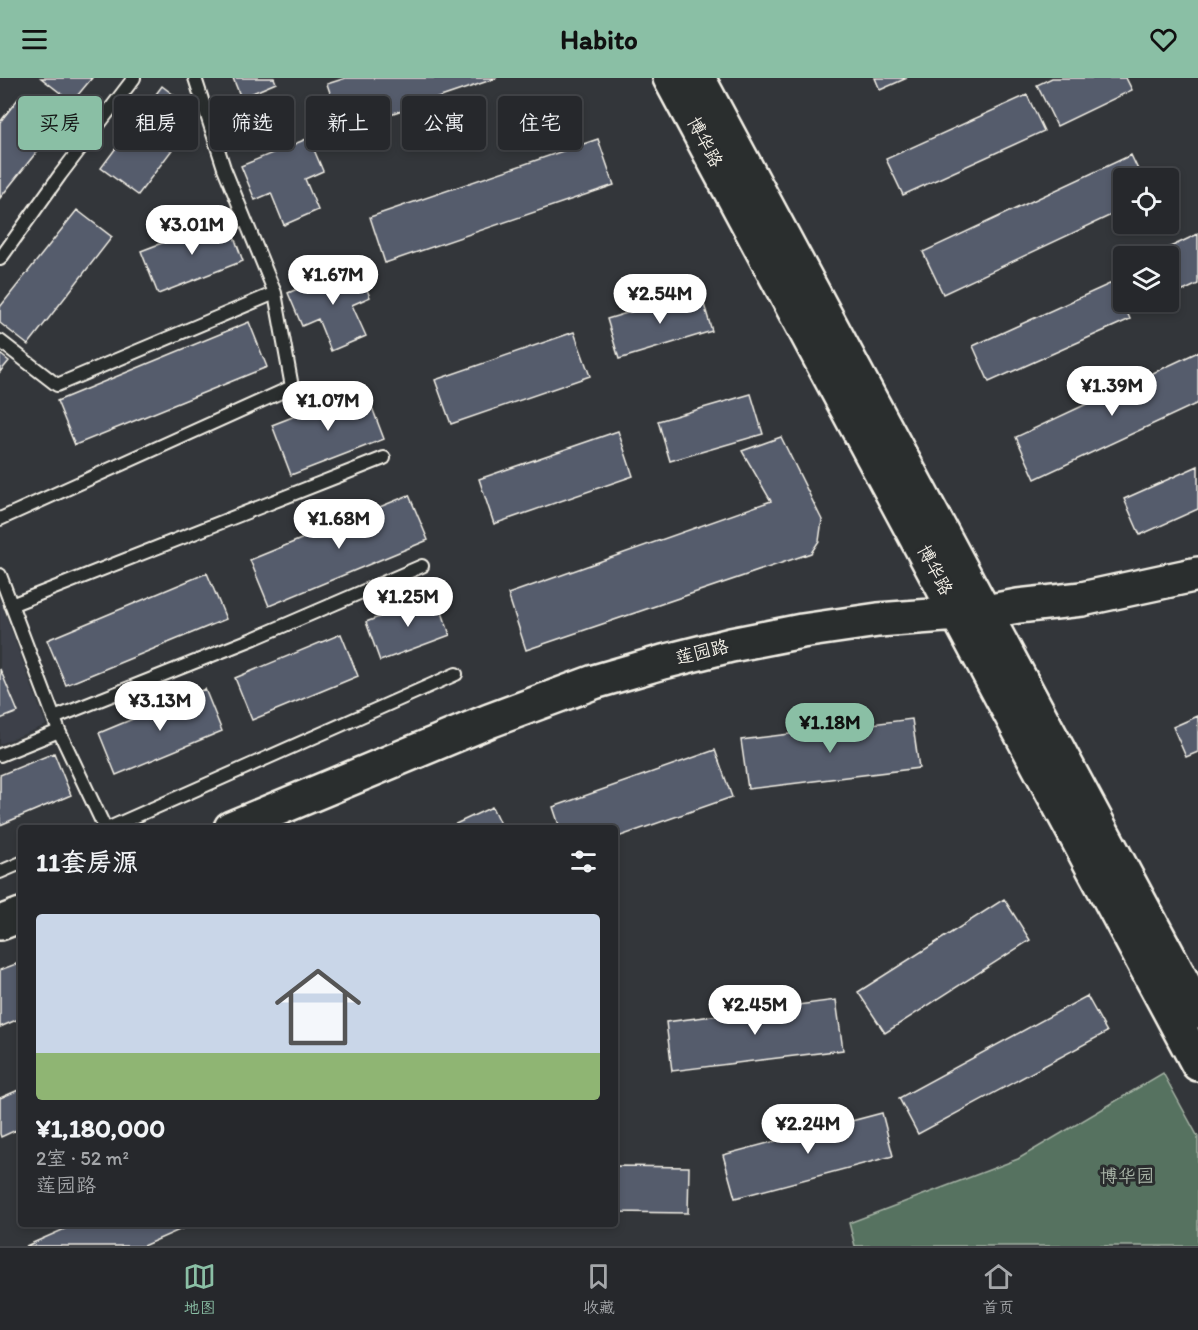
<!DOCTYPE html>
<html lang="zh">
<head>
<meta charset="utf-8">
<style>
  body { margin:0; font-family:Itim,"LXGW WenKai TC",sans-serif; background:#323438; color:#f1f3f6; height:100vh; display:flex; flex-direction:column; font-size:22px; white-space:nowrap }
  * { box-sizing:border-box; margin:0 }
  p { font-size:20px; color:#a4a6a9 }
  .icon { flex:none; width:33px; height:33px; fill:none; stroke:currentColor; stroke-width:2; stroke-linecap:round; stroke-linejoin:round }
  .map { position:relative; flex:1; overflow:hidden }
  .panel { position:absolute; left:18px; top:747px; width:600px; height:402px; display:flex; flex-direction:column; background:#26282c; border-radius:6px; box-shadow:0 3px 9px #0003,0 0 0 2px #424448 }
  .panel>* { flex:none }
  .banner { position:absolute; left:18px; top:18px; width:600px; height:54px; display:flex; gap:12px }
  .buttons { position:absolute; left:1113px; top:90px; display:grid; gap:12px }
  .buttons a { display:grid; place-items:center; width:66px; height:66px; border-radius:6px; background:#26282c; box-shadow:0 3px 9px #0003,0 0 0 2px #424448; font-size:30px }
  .price { position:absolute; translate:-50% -51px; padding:0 14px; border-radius:21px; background:#fff; color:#222; font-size:20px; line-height:39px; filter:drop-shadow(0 2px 3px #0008) }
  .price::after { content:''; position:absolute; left:50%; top:36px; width:18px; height:14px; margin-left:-9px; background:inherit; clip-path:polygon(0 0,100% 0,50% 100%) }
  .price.on { background:#8abfa5; color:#111 }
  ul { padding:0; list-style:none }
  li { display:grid; align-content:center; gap:12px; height:318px; padding:0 18px }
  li+li { border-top:2px solid #424448 }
  li span { display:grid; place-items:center; height:186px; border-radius:6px; color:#555 }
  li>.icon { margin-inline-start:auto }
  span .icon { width:108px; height:108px; fill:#fffc; stroke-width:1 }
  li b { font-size:26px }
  h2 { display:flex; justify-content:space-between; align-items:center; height:72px; padding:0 18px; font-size:26px }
  .tag { padding:0 21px; border-radius:6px; background:#26282c; box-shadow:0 3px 9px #0003,0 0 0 2px #424448; font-size:21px; line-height:54px }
  .tag.on { background:#8abfa5; color:#111 }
  header { display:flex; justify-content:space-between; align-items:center; height:78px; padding:0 18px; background:#8abfa5; color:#111; font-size:27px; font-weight:700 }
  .dock { display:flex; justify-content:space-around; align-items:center; height:84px; border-top:2px solid #424448; background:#26282c; font-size:16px; color:#a4a6a9 }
  .dock a { display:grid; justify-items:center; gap:3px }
  .dock .on { color:#8abfa5 }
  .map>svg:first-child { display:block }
  .built { fill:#3d4149 }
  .green { fill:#567261; stroke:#a5b2a4; stroke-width:1.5 }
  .building { fill:#555b6c; stroke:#f4f1e8; stroke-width:1.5 }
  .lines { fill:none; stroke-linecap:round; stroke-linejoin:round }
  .lane-casing { stroke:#f4f1e8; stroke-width:16 }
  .secondary-casing { stroke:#f4f1e8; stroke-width:38 }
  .lane { stroke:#2a2d2e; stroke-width:12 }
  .secondary { stroke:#2a2d2e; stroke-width:33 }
  .labels { text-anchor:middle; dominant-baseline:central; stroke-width:6; stroke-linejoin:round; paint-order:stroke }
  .street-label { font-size:18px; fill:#f4f1e8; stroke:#2a2d2e }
  .park-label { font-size:18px; fill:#adb8ab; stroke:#2a2d2e }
</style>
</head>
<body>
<header><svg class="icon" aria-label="menu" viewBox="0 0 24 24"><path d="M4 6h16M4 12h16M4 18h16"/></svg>Habito<svg class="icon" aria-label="heart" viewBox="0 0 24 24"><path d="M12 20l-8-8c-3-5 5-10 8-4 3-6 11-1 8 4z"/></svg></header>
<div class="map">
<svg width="1198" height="1168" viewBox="0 0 1198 1168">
  <rect width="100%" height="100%" fill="#33363a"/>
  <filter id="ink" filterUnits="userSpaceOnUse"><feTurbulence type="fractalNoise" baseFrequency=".0167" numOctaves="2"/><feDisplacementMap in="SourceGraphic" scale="12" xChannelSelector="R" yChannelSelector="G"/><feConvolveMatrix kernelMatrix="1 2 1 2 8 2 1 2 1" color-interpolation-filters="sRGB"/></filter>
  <g filter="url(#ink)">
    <path class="built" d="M 0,522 L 46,647 L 0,666 Z"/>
    <path class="green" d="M 1163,995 L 1198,1059 L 1198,1168 L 855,1168 L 849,1145 L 1018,1081 Z"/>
    <path class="building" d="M 41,0 L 92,0 L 72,24 Z
      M 233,0 L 274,0 L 276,5 L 241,20 Z
      M 346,0 L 497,0 L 343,52 L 327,6 Z
      M 875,0 L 907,0 L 880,12 Z
      M 1052,0 L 1126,0 L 1132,12 L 1057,48 L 1037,7 Z
      M 162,8 L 199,36 L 138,117 L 101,90 Z
      M 21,17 L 58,47 L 0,120 L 0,44 Z
      M 1027,17 L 1044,53 L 903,117 L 886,81 Z
      M 309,60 L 323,93 L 305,101 L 318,132 L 284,147 L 271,115 L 255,122 L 241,88 Z
      M 598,61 L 614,107 L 385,185 L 370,139 Z
      M 1131,77 L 1142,100 L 1124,100 L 1124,131 L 943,216 L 923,174 Z
      M 77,132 L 112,159 L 28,267 L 0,245 L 0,229 Z
      M 227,140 L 243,183 L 158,216 L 141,173 Z
      M 1198,156 L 1198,206 L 1168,220 L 1168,178 L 1151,178 Z
      M 356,186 L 370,219 L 352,227 L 366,258 L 331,273 L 318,241 L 302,248 L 288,215 Z
      M 1114,204 L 1130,241 L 989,304 L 973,268 Z
      M 700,213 L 712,253 L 619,281 L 607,241 Z
      M 249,244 L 267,289 L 75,367 L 57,323 Z
      M 574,254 L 590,298 L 451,346 L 435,302 Z
      M 1198,274 L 1198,325 L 1035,401 L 1016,359 Z
      M 0,276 L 9,283 L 0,294 Z
      M 365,311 L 384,361 L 291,397 L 272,347 Z
      M 751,316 L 763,356 L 670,383 L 658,343 Z
      M 618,353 L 633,398 L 494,446 L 479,401 Z
      M 781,359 L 822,442 L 819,463 L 811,475 L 526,572 L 508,516 L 771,423 L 742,373 Z
      M 1198,388 L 1198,431 L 1140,457 L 1124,421 Z
      M 409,417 L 428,462 L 269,528 L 250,482 Z
      M 207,495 L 226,541 L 66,607 L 47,562 Z
      M 436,517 L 450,557 L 380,583 L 366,544 Z
      M 341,556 L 358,598 L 252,642 L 235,600 Z
      M 0,591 L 18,634 L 0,641 Z
      M 205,611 L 222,653 L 116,697 L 99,655 Z
      M 1198,638 L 1198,674 L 1186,679 L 1173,649 Z
      M 912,641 L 919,690 L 748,711 L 741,662 Z
      M 715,672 L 732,719 L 615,760 L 615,750 L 560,750 L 553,729 Z
      M 54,675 L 71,717 L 0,747 L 0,697 Z
      M 492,729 L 502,750 L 447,750 Z
      M 1004,821 L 1030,862 L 885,955 L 858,914 Z
      M 21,884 L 21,940 L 0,949 L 0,892 Z
      M 1087,918 L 1107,954 L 918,1056 L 899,1020 Z
      M 836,922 L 843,972 L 672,993 L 666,944 Z
      M 21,1011 L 21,1063 L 16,1052 L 1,1059 L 0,1056 L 0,1020 Z
      M 882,1035 L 893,1078 L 735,1120 L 723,1077 Z
      M 615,1088 L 689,1089 L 688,1135 L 615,1134 Z
      M 76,1146 L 193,1146 L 143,1168 L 26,1168 Z"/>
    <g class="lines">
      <defs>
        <path id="lane" d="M 195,0 L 224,90 L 275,215
          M 0,181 L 60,97 L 134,0
          M 0,263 L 57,307 L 275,215 L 292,309 L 0,441
          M 0,497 L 59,653 L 0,677
          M 11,527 L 384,380
          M 54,640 L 255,560 L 422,488
          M 59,653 L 105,750
          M 109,750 L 456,596
          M 0,794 L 21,785"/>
        <path id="secondary" d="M 670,0 L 1198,986
          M 698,0 L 1198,933
          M 231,750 L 489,643 L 594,604 L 663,584 L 731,567 L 802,553 L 878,542 L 985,534 L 1018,528 L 1082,521 L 1198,496
          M 0,845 L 21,837"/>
      </defs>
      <use href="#lane" class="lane-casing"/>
      <use href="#secondary" class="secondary-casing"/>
      <use href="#lane" class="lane"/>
      <use href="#secondary" class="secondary"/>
    </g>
  </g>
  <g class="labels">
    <g class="street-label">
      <text transform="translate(705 64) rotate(62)">博华路</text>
      <text transform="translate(935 492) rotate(62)">博华路</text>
      <text transform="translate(702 574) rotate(-14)">莲园路</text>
    </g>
    <g class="park-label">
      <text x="1127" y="1098">博华园</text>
    </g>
  </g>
</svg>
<div class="buttons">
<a><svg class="icon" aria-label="locate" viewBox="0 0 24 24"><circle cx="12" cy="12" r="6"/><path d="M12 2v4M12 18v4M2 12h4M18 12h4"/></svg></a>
<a><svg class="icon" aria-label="layers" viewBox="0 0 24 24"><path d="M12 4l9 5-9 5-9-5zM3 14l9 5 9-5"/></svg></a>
</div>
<b class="price" style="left:192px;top:178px">¥3.01M</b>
<b class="price" style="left:333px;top:228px">¥1.67M</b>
<b class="price" style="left:660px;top:247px">¥2.54M</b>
<b class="price" style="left:1112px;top:339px">¥1.39M</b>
<b class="price" style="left:328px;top:354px">¥1.07M</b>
<b class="price" style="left:339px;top:472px">¥1.68M</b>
<b class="price" style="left:408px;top:550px">¥1.25M</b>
<b class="price" style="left:160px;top:654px">¥3.13M</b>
<b class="price on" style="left:830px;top:676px">¥1.18M</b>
<b class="price" style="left:755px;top:958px">¥2.45M</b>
<b class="price" style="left:808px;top:1077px">¥2.24M</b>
<div class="banner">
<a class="tag on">买房</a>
<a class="tag">租房</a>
<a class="tag">筛选</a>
<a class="tag">新上</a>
<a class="tag">公寓</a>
<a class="tag">住宅</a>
</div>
<section class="panel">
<h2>11套房源<svg class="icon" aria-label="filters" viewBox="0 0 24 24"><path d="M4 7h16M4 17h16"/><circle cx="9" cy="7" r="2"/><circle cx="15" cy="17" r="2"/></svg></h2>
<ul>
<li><span style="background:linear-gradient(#c9d6e8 75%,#8fb573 0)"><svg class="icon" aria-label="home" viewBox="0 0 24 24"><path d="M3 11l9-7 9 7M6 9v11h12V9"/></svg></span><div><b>¥1,180,000</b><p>2室 · 52 m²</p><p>莲园路</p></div></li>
</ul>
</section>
</div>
<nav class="dock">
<a class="on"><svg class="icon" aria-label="map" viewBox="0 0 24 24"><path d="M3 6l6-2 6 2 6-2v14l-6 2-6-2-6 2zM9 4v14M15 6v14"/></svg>地图</a>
<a><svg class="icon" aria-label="saved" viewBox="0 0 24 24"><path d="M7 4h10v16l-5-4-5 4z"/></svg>收藏</a>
<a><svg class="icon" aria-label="home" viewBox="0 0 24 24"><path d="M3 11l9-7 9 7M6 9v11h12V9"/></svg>首页</a>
</nav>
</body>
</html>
